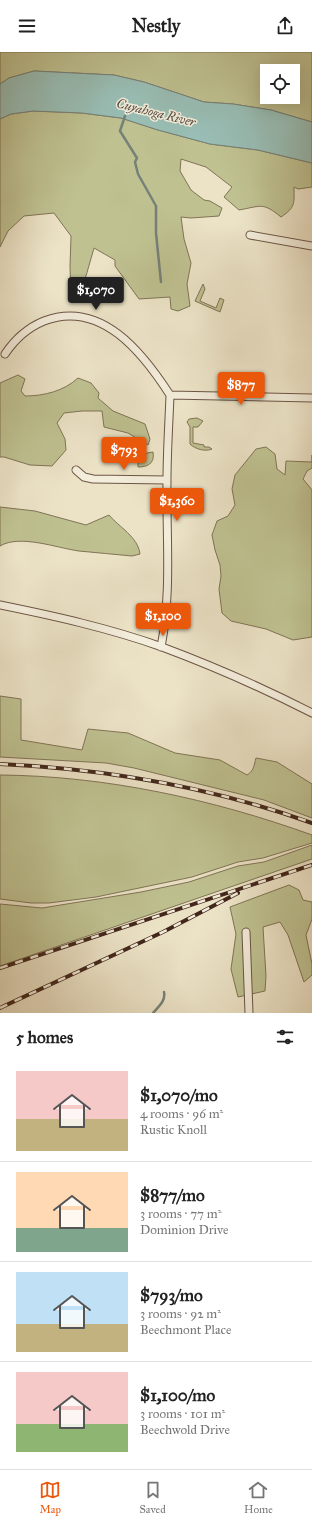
<!DOCTYPE html>
<html lang="en">
<head>
<meta charset="utf-8">
<style>
  body { margin:0; font-family:"IM FELL Great Primer",serif; background:#f6f6f6; color:#222; height:100vh; display:flex; flex-direction:column; font-size:15px; white-space:nowrap }
  * { box-sizing:border-box; margin:0 }
  p { font-size:13px; color:#767676 }
  .icon { flex:none; width:22px; height:22px; fill:none; stroke:currentColor; stroke-width:2; stroke-linecap:round; stroke-linejoin:round }
  .map { position:relative; height:961px; overflow:hidden }
  .drawer { display:flex; flex-direction:column; background:#fff; flex:1 }
  .drawer>* { flex:none }
  .fabs { position:absolute; left:260px; top:12px; display:grid; gap:8px }
  .fabs a { display:grid; place-items:center; width:40px; height:40px; border-radius:0px; background:#fff; box-shadow:0 4px 16px #0002; font-size:20px }
  .price { position:absolute; translate:-50% -34px; padding:0 9px; border-radius:4px; background:#ea580c; color:#fff; font-size:13px; line-height:26px; filter:drop-shadow(0 1px 2px #0008) }
  .price::after { content:''; position:absolute; left:50%; top:24px; width:12px; height:9px; margin-left:-6px; background:inherit; clip-path:polygon(0 0,100% 0,50% 100%) }
  .price.active { background:#222; color:#fff }
  ul { padding:0; list-style:none }
  li { display:flex; align-items:center; gap:12px; height:100px; padding:0 16px }
  li+li { border-top:1px solid #e0e0e0 }
  li span { display:grid; place-items:center; flex:none; width:112px; height:80px; border-radius:0px; color:#555 }
  li>.icon { margin-inline-start:auto }
  span .icon { width:48px; height:48px; fill:#fffc; stroke-width:1 }
  li b { font-size:17px }
  h2 { display:flex; justify-content:space-between; align-items:center; height:48px; padding:0 16px; font-size:17px }
  header { display:flex; justify-content:space-between; align-items:center; height:52px; padding:0 16px; background:#fff; font-size:18px; font-weight:700 }
  .tab-bar { display:flex; justify-content:space-around; align-items:center; height:56px; border-top:1px solid #e0e0e0; background:#fff; font-size:11px; color:#767676 }
  .tab-bar a { display:grid; justify-items:center; gap:2px }
  .tab-bar .active { color:#ea580c }
  .map>svg:first-child { display:block }
  .green { fill:#bfc191; stroke:#807456; fill-rule:evenodd }
  .water { fill:#99beb5; stroke:#768177 }
  .lines { fill:none; stroke-linecap:round; stroke-linejoin:round }
  .stream { stroke:#768177; stroke-width:2.5 }
  .minor-casing { stroke:#6c5545; stroke-width:9 }
  .minor { stroke:#f3eddb; stroke-width:7 }
  .rail-casing { stroke:#41261a; stroke-width:4 }
  .rail { stroke:#f3eddb; stroke-width:2.5; stroke-dasharray:8; stroke-linecap:butt }
  .labels { text-anchor:middle; dominant-baseline:central; stroke-width:3; stroke-linejoin:round; paint-order:stroke }
  .water-label { font-size:13px; font-style:italic; fill:#574c41; stroke:#f3eddb }
</style>
</head>
<body>
<header><svg class="icon" aria-label="menu" viewBox="0 0 24 24"><path d="M4 6h16M4 12h16M4 18h16"/></svg>Nestly<svg class="icon" aria-label="share" viewBox="0 0 24 24"><path d="M12 15V3M7 8l5-5 5 5M5 13v7h14v-7"/></svg></header>
<div class="map">
<svg width="312" height="961" viewBox="0 0 312 961">
  <rect width="100%" height="100%" fill="#ece3c7"/>
  <filter id="stains"><feTurbulence type="fractalNoise" baseFrequency=".005" numOctaves="4"/><feColorMatrix values="0 0 0 0 .2 0 0 0 0 .09 0 0 0 0 .02 0 0 0 .5 -.17"/></filter>
  <radialGradient id="worn" r=".72"><stop offset=".6" stop-color="#630" stop-opacity="0"/><stop offset="1" stop-color="#630" stop-opacity=".3"/></radialGradient>
  <path class="green" d="M 0,0 L 312,0 L 312,70 L 271,58 L 233,52 L 204,50 L 144,30 L 114,23 L 34,19 L 9,26 L 0,32 ZM 267,19 L 293,19 L 293,45 L 267,45 Z
    M 33,59 L 82,61 L 121,66 L 158,78 L 210,92 L 258,98 L 312,111 L 312,135 L 298,137 L 294,135 C 294,151 296,155 281,165 C 263,150 261,154 239,158 L 224,145 L 232,135 L 206,115 L 181,107 L 180,119 L 191,138 L 204,148 L 210,149 L 222,156 L 219,164 L 191,166 L 181,165 L 184,187 L 191,211 L 187,232 L 190,254 L 178,259 L 171,257 L 170,245 L 139,247 L 115,214 L 115,208 L 94,196 L 86,224 L 76,239 L 76,248 L 71,248 L 70,214 L 71,184 L 54,161 L 24,164 L 8,179 L 0,195 L 0,67 L 11,62 Z
    M 203,232 L 205,237 L 200,249 L 216,256 L 220,246 L 224,248 L 220,260 L 195,249 Z
    M 18,323 L 25,327 L 21,339 L 25,344 C 44,344 64,339 78,326 L 91,331 L 99,341 L 98,346 L 113,359 L 145,372 L 150,387 L 148,393 L 128,381 L 104,375 L 102,359 L 82,359 L 64,361 L 57,371 L 65,387 L 66,398 L 52,414 L 30,413 L 4,405 L 0,405 L 0,331 Z
    M 197,366 L 203,369 L 198,375 L 193,375 L 193,391 L 204,393 L 204,395 L 209,395 L 212,397 C 205,400 195,397 190,392 L 190,375 L 187,370 L 189,367 Z
    M 266,395 L 275,402 L 277,417 L 285,423 L 286,409 L 312,410 L 312,403 L 312,416 L 307,419 L 303,427 L 312,438 L 312,585 L 293,588 L 266,577 L 231,569 L 222,561 L 219,537 L 221,524 L 220,513 L 215,498 L 212,483 L 217,469 L 228,464 L 235,453 L 232,437 L 235,423 L 256,397 Z
    M 153,400 C 155,412 147,415 138,415 L 138,408 L 147,401 Z
    M 0,455 L 35,459 L 86,473 L 109,463 C 119,475 138,485 140,502 L 132,504 C 114,502 97,501 79,499 C 57,496 20,482 0,494 Z
    M 0,644 L 21,647 L 21,688 L 82,698 L 88,677 L 128,681 L 175,701 L 220,708 L 247,723 C 254,719 254,713 256,706 L 277,710 L 312,732 L 312,766 L 264,748 L 134,716 L 106,711 L 0,705 Z
    M 0,723 C 106,724 212,747 312,783 L 312,791 L 263,806 L 238,810 L 192,825 L 96,845 L 49,851 L 31,851 L 0,847 Z
    M 312,793 L 312,807 L 0,914 L 0,852 L 42,856 L 141,840 L 189,830 L 238,814 L 264,810 Z
    M 289,833 L 299,838 L 303,848 L 312,850 L 312,867 L 306,883 L 312,912 L 312,923 L 304,930 L 288,883 L 280,870 L 263,875 L 266,924 L 265,939 L 238,945 L 231,917 L 236,882 L 230,855 Z"/>
  <path class="water" d="M 34,19 L 114,23 L 144,30 L 204,50 L 233,52 L 271,58 L 312,70 L 312,111 L 258,98 L 210,92 L 158,78 L 121,66 L 82,61 L 33,59 L 11,62 L 0,67 L 0,32 L 9,26 Z"/>
  <g class="lines">
    <path class="stream" d="M 125,64 L 120,79 L 137,106 L 135,110 L 138,122 L 156,154 L 156,181 L 161,230
      M 153,961 C 158,955 166,949 164,940"/>
    <defs>
      <path id="minor" d="M 250,183 L 312,194
        M 5,302 C 15,287 27,276 44,269 C 101,247 143,301 170,343
        M 170,343 L 312,346
        M 76,418 L 84,425 L 93,427 L 167,428
        M 0,553 C 54,564 109,576 162,595 C 213,614 263,636 312,661
        M 161,595 C 172,540 166,483 167,428 C 167,400 169,371 170,343
        M 246,880 L 249,961"/>
    </defs>
    <use href="#minor" class="minor-casing"/>
    <use href="#minor" class="minor"/>
    <defs>
      <path id="rail" d="M 0,712 C 107,717 211,735 312,771
        M 0,916 L 312,813
        M 0,956 L 163,880 L 238,841"/>
    </defs>
    <use href="#rail" class="rail-casing"/>
    <use href="#rail" class="rail"/>
  </g>
  <g class="labels">
    <g class="water-label">
      <text transform="translate(156 61) rotate(14)">Cuyahoga River</text>
    </g>
  </g>
  <rect width="100%" height="100%" filter="url(#stains)"/>
  <rect width="100%" height="100%" fill="url(#worn)"/>
</svg>
<div class="fabs">
<a><svg class="icon" aria-label="locate" viewBox="0 0 24 24"><circle cx="12" cy="12" r="6"/><path d="M12 2v4M12 18v4M2 12h4M18 12h4"/></svg></a>
</div>
<b class="price active" style="left:96px;top:259px">$1,070</b>
<b class="price" style="left:241px;top:354px">$877</b>
<b class="price" style="left:124px;top:419px">$793</b>
<b class="price" style="left:177px;top:470px">$1,360</b>
<b class="price" style="left:163px;top:585px">$1,100</b>
</div>
<section class="drawer">
<h2>5 homes<svg class="icon" aria-label="filters" viewBox="0 0 24 24"><path d="M4 7h16M4 17h16"/><circle cx="9" cy="7" r="2"/><circle cx="15" cy="17" r="2"/></svg></h2>
<ul>
<li><span style="background:linear-gradient(#f6c9c9 60%,#c2b280 0)"><svg class="icon" aria-label="home" viewBox="0 0 24 24"><path d="M3 11l9-7 9 7M6 9v11h12V9"/></svg></span><div><b>$1,070/mo</b><p>4 rooms · 96 m²</p><p>Rustic Knoll</p></div></li>
<li><span style="background:linear-gradient(#ffd9b3 70%,#7fa58c 0)"><svg class="icon" aria-label="home" viewBox="0 0 24 24"><path d="M3 11l9-7 9 7M6 9v11h12V9"/></svg></span><div><b>$877/mo</b><p>3 rooms · 77 m²</p><p>Dominion Drive</p></div></li>
<li><span style="background:linear-gradient(#bfe0f5 65%,#c2b280 0)"><svg class="icon" aria-label="home" viewBox="0 0 24 24"><path d="M3 11l9-7 9 7M6 9v11h12V9"/></svg></span><div><b>$793/mo</b><p>3 rooms · 92 m²</p><p>Beechmont Place</p></div></li>
<li><span style="background:linear-gradient(#f6c9c9 65%,#8fb573 0)"><svg class="icon" aria-label="home" viewBox="0 0 24 24"><path d="M3 11l9-7 9 7M6 9v11h12V9"/></svg></span><div><b>$1,100/mo</b><p>3 rooms · 101 m²</p><p>Beechwold Drive</p></div></li>
</ul>
</section>
<nav class="tab-bar">
<a class="active"><svg class="icon" aria-label="map" viewBox="0 0 24 24"><path d="M3 6l6-2 6 2 6-2v14l-6 2-6-2-6 2zM9 4v14M15 6v14"/></svg>Map</a>
<a><svg class="icon" aria-label="saved" viewBox="0 0 24 24"><path d="M7 4h10v16l-5-4-5 4z"/></svg>Saved</a>
<a><svg class="icon" aria-label="home" viewBox="0 0 24 24"><path d="M3 11l9-7 9 7M6 9v11h12V9"/></svg>Home</a>
</nav>
</body>
</html>
